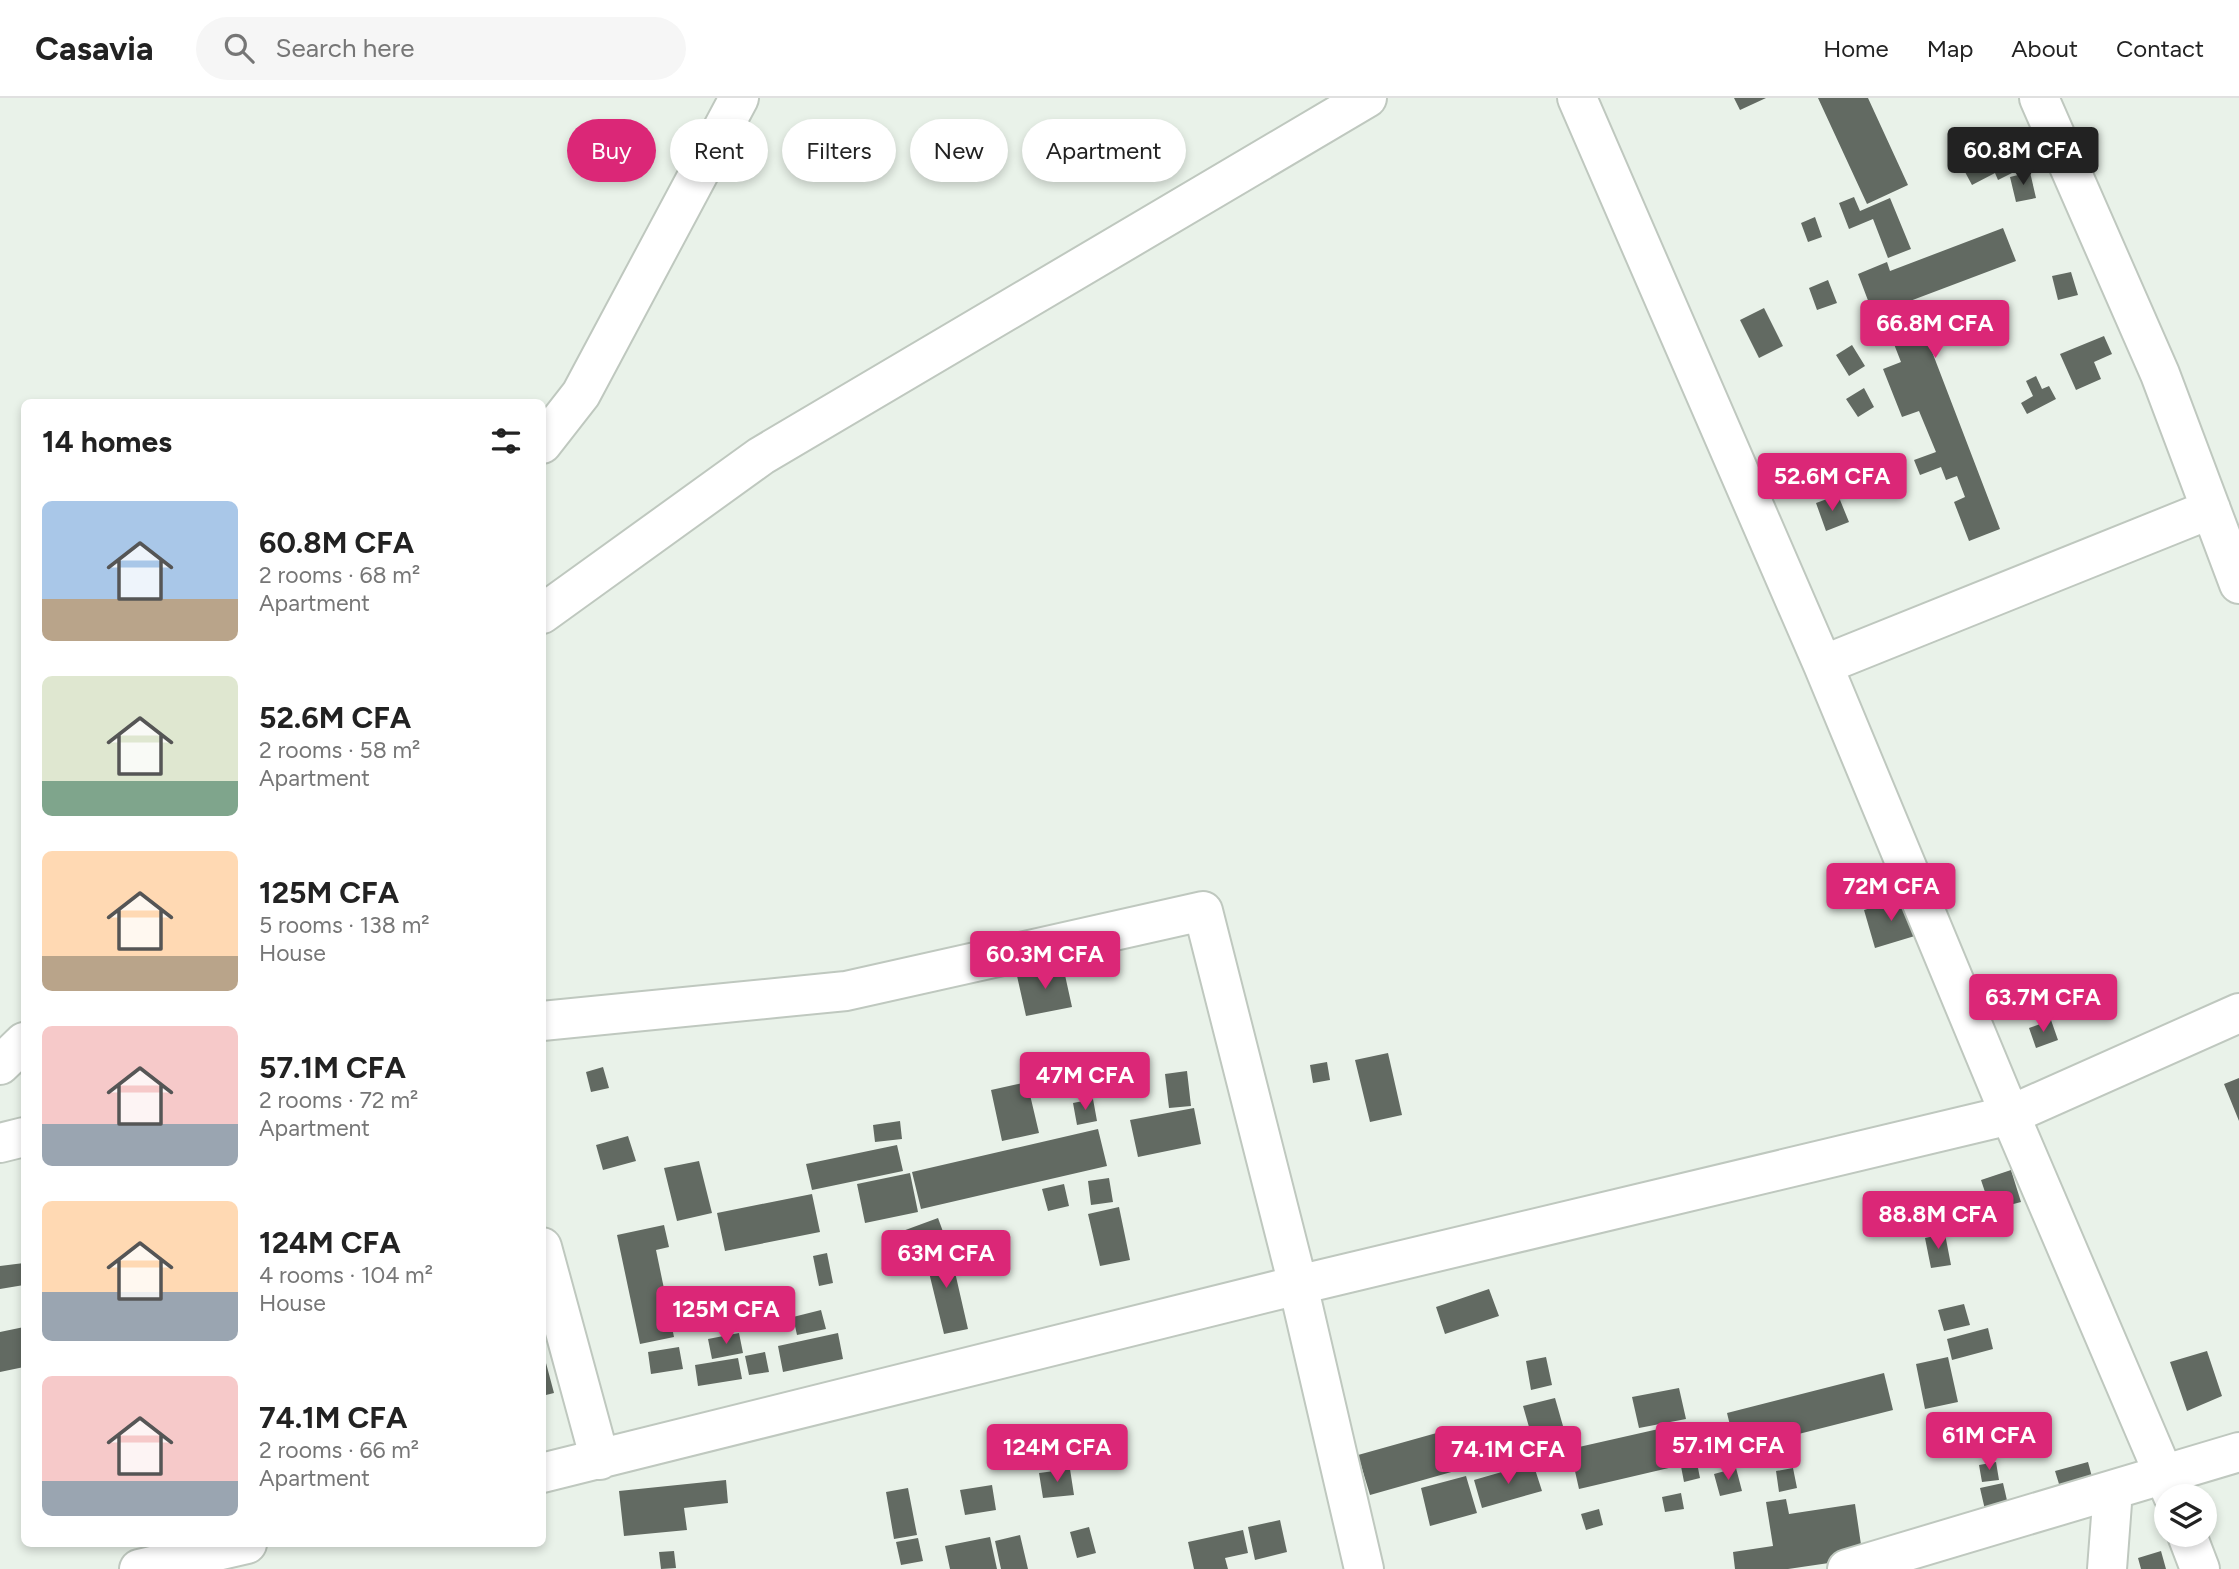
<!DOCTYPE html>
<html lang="en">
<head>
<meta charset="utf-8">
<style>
  body { margin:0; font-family:Figtree,sans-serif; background:#f6f6f6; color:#222; height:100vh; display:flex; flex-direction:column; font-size:26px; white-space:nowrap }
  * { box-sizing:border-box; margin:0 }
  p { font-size:23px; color:#767676 }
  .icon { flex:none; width:38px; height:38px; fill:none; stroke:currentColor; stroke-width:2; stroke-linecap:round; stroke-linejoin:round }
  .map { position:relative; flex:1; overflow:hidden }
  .details { position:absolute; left:21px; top:301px; width:525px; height:1148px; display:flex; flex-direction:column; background:#fff; border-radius:10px; box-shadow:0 4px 10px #0003 }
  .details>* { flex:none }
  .guide { position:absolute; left:567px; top:21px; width:665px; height:63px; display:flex; gap:14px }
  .controls { position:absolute; left:2154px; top:1386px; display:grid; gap:14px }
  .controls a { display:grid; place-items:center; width:63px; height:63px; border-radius:50%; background:#fff; box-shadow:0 4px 10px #0003; font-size:35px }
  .price { position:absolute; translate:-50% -60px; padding:0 16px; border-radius:7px; background:#db2777; color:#fff; font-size:23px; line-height:46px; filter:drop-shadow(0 2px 4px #0008) }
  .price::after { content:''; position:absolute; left:50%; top:42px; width:21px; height:16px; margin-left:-10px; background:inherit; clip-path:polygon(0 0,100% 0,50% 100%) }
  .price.on { background:#222; color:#fff }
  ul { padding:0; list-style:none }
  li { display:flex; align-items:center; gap:21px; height:175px; padding:0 21px }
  li span { display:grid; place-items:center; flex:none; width:196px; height:140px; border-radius:10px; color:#555 }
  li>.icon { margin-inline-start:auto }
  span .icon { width:84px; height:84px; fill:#fffc; stroke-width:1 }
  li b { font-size:30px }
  h2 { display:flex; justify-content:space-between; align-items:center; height:84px; padding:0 21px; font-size:30px }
  .chip { padding:0 24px; border-radius:32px; background:#fff; box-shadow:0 4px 10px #0003; font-size:24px; line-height:63px }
  .chip.on { background:#db2777; color:#fff }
  header { display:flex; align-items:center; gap:42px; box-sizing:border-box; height:98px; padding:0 35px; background:#fff; border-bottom:2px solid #e0e0e0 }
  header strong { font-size:33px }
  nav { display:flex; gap:38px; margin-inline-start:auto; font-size:24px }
  .search { width:490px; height:63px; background:#f6f6f6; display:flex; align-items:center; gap:18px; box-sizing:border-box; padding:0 24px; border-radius:38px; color:#767676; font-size:26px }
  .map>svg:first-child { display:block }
  .building { fill:#626a62 }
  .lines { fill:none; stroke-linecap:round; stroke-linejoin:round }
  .street-casing { stroke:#bfc8bf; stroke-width:42 }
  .street { stroke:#fff; stroke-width:38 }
</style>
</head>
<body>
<header>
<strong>Casavia</strong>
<div class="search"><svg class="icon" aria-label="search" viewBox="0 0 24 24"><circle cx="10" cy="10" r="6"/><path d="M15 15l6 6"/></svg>Search here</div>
<nav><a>Home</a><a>Map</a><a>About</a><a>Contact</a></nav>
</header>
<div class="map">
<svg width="2239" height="1471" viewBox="0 0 2239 1471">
  <rect width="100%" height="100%" fill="#e9f2e9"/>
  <path class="building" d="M 1734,0 L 1766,0 L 1740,12 Z
    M 1818,0 L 1868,0 L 1908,87 L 1867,106 Z
    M 2016,49 L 2026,68 L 1998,82 L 1995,75 L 1972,87 L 1965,74 Z
    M 2030,74 L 2036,100 L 2016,104 L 2010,79 Z
    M 1854,99 L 1860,113 L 1890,100 L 1911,151 L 1888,160 L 1873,121 L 1849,131 L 1839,105 Z
    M 1815,119 L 1822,139 L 1808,144 L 1801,125 Z
    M 2003,130 L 2016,163 L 1910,203 L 1918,224 L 1937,216 L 1948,245 L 1931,251 L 2000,431 L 1969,443 L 1954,404 L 1965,399 L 1957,378 L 1946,382 L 1941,369 L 1920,377 L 1914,362 L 1936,354 L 1919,313 L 1902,319 L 1883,271 L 1901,264 L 1883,218 L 1875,221 L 1858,176 L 1887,164 L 1890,173 Z
    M 2071,174 L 2078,197 L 2058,202 L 2052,178 Z
    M 1828,182 L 1837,205 L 1817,212 L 1809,190 Z
    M 1988,202 L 1997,223 L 1966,237 L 1956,216 Z
    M 1764,210 L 1783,248 L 1759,260 L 1740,222 Z
    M 2104,238 L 2112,256 L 2094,264 L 2101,281 L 2076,292 L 2060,256 Z
    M 1852,247 L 1865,268 L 1849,278 L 1836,257 Z
    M 2036,278 L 2042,291 L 2049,288 L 2056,301 L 2027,316 L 2021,305 L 2033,298 L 2026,283 Z
    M 1864,290 L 1874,309 L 1858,319 L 1846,301 Z
    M 1838,397 L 1849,424 L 1826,433 L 1816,405 Z
    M 1906,799 L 1918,837 L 1875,850 L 1864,812 Z
    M 1063,868 L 1072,909 L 1026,918 L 1017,878 Z
    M 2051,922 L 2058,942 L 2036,950 L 2029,930 Z
    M 1388,955 L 1402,1017 L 1370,1024 L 1355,962 Z
    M 1327,964 L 1330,982 L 1313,985 L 1310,967 Z
    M 603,969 L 609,990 L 591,994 L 586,974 Z
    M 1187,973 L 1191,1008 L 1169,1010 L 1165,976 Z
    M 2239,980 L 2239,1023 L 2224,986 Z
    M 1027,984 L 1039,1035 L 1002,1043 L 991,992 Z
    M 1093,1001 L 1097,1023 L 1077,1027 L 1073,1005 Z
    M 1194,1010 L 1201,1046 L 1138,1059 L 1130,1022 Z
    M 900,1023 L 902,1041 L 875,1044 L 873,1027 Z
    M 1098,1031 L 1107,1068 L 921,1111 L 912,1074 Z
    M 628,1038 L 636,1063 L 603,1072 L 596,1047 Z
    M 897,1047 L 903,1073 L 812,1092 L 806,1066 Z
    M 699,1063 L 712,1115 L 677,1123 L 664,1070 Z
    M 2011,1072 L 2021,1104 L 1991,1112 L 1981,1082 Z
    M 910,1075 L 918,1114 L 865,1125 L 857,1086 Z
    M 1109,1080 L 1113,1104 L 1091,1107 L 1088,1083 Z
    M 1064,1086 L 1069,1108 L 1048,1113 L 1042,1091 Z
    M 812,1096 L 820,1134 L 725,1153 L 717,1115 Z
    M 1119,1109 L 1130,1162 L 1100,1168 L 1088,1116 Z
    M 938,1120 L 945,1139 L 907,1153 L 900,1134 Z
    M 664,1127 L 669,1149 L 656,1152 L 674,1239 L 640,1246 L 617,1137 Z
    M 1945,1136 L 1951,1167 L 1931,1170 L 1925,1140 Z
    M 949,1148 L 968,1231 L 944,1236 L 924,1154 Z
    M 827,1155 L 833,1185 L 819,1188 L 813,1158 Z
    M 24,1165 L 24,1187 L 0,1191 L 0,1168 Z
    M 1489,1191 L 1499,1218 L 1445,1236 L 1436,1209 Z
    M 1964,1206 L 1970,1227 L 1944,1233 L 1938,1212 Z
    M 821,1212 L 826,1231 L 797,1237 L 793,1219 Z
    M 24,1229 L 24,1269 L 0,1274 L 0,1234 Z
    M 1988,1230 L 1993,1251 L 1952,1262 L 1947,1241 Z
    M 739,1235 L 743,1255 L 712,1261 L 708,1241 Z
    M 838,1235 L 843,1261 L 783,1274 L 778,1248 Z
    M 679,1249 L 683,1271 L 651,1276 L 648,1254 Z
    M 542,1250 L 554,1295 L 542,1298 Z
    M 2207,1253 L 2222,1298 L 2187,1313 L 2170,1264 Z
    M 765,1254 L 769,1274 L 749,1277 L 745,1258 Z
    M 1546,1259 L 1552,1287 L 1531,1292 L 1526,1263 Z
    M 1948,1259 L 1958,1304 L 1925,1311 L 1916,1266 Z
    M 738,1260 L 742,1281 L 698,1288 L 695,1267 Z
    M 1884,1275 L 1893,1312 L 1736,1352 L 1727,1315 Z
    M 1679,1290 L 1686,1321 L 1639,1330 L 1632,1299 Z
    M 1555,1300 L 1569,1349 L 1537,1357 L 1523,1308 Z
    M 1458,1329 L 1469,1369 L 1370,1397 L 1358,1357 Z
    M 1663,1330 L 1673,1369 L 1579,1391 L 1570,1351 Z
    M 1695,1355 L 1700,1380 L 1684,1384 L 1679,1358 Z
    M 1996,1364 L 1999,1382 L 1982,1384 L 1979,1367 Z
    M 2088,1364 L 2095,1390 L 2063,1399 L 2055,1373 Z
    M 1533,1365 L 1542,1393 L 1482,1410 L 1474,1382 Z
    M 1736,1370 L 1742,1393 L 1720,1398 L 1714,1376 Z
    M 1793,1370 L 1797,1390 L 1779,1394 L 1776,1373 Z
    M 1070,1371 L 1074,1397 L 1043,1400 L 1039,1375 Z
    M 1466,1378 L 1477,1415 L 1430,1428 L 1421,1390 Z
    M 726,1382 L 728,1405 L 684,1410 L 687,1432 L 624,1438 L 619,1393 Z
    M 2003,1385 L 2009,1411 L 1986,1416 L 1980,1390 Z
    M 992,1387 L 996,1412 L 965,1417 L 960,1392 Z
    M 908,1390 L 917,1437 L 894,1441 L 886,1394 Z
    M 1681,1395 L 1684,1411 L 1665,1414 L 1662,1399 Z
    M 1786,1401 L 1789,1416 L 1855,1406 L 1863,1460 L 1788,1471 L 1735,1471 L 1733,1454 L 1773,1448 L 1766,1404 Z
    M 1599,1411 L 1603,1427 L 1586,1432 L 1581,1416 Z
    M 1280,1422 L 1287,1454 L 1255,1462 L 1248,1429 Z
    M 1089,1429 L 1096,1455 L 1077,1460 L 1070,1434 Z
    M 1243,1432 L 1248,1455 L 1225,1460 L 1228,1471 L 1194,1471 L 1188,1444 Z
    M 1020,1437 L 1028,1471 L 1001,1471 L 995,1443 Z
    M 990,1439 L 997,1471 L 950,1471 L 945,1448 Z
    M 918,1440 L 923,1463 L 901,1467 L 896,1444 Z
    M 674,1453 L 676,1470 L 661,1471 L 659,1454 Z
    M 2161,1453 L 2166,1471 L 2141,1471 L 2138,1460 Z"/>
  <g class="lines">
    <defs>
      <path id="street" d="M 1577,0 L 1823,567 L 2010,1017 L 2173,1398
        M 2039,0 L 2160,276 L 2239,486
        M 542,346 L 581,296 L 739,0
        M 542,516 L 761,358 L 1367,0
        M 1823,567 L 2211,411
        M 542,923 L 846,893 L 1203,813 L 1298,1187 L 1364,1471
        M 0,967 L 24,944
        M 0,1045 L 24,1039
        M 542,1149 L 600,1362
        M 542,1375 L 1298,1187 L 2010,1017 L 2239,915
        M 2187,1437 L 2200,1471
        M 139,1471 L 247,1446
        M 1847,1471 L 2239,1354
        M 2107,1471 L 2113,1392"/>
    </defs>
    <use href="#street" class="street-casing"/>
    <use href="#street" class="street"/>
  </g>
</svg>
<div class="controls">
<a><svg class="icon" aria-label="layers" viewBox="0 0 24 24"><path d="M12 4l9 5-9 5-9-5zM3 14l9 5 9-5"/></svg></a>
</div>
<b class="price on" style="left:2023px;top:89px">60.8M CFA</b>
<b class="price" style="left:1935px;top:262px">66.8M CFA</b>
<b class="price" style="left:1832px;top:415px">52.6M CFA</b>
<b class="price" style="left:1891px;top:825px">72M CFA</b>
<b class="price" style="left:1045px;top:893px">60.3M CFA</b>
<b class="price" style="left:2043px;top:936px">63.7M CFA</b>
<b class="price" style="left:1085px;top:1014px">47M CFA</b>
<b class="price" style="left:1938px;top:1153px">88.8M CFA</b>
<b class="price" style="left:946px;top:1192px">63M CFA</b>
<b class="price" style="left:726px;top:1248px">125M CFA</b>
<b class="price" style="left:1989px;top:1374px">61M CFA</b>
<b class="price" style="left:1728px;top:1384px">57.1M CFA</b>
<b class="price" style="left:1057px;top:1386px">124M CFA</b>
<b class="price" style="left:1508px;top:1388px">74.1M CFA</b>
<div class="guide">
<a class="chip on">Buy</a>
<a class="chip">Rent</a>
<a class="chip">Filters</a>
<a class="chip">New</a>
<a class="chip">Apartment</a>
</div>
<section class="details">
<h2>14 homes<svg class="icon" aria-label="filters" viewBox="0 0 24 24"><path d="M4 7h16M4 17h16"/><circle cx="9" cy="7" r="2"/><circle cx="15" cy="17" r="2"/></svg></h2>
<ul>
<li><span style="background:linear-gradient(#a9c7e8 70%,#b9a48a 0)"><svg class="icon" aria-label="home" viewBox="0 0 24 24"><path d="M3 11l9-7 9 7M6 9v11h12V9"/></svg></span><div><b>60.8M CFA</b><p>2 rooms · 68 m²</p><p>Apartment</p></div></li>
<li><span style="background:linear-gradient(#dfe7d0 75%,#7fa58c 0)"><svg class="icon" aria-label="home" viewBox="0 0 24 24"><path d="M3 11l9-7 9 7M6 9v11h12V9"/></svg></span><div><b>52.6M CFA</b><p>2 rooms · 58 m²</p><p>Apartment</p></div></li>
<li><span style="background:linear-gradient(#ffd9b3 75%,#b9a48a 0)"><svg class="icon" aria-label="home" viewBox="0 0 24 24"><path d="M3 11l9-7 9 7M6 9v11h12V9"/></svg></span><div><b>125M CFA</b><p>5 rooms · 138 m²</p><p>House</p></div></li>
<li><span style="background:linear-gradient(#f6c9c9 70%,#9aa5b1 0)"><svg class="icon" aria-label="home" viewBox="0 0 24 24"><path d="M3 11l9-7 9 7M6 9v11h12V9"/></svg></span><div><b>57.1M CFA</b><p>2 rooms · 72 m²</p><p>Apartment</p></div></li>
<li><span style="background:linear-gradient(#ffd9b3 65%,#9aa5b1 0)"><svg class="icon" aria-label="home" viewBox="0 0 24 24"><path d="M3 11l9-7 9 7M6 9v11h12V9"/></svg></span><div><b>124M CFA</b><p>4 rooms · 104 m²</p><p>House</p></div></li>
<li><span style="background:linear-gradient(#f6c9c9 75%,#9aa5b1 0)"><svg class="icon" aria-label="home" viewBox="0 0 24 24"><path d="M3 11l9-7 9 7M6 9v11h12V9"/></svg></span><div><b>74.1M CFA</b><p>2 rooms · 66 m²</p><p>Apartment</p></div></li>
</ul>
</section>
</div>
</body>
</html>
